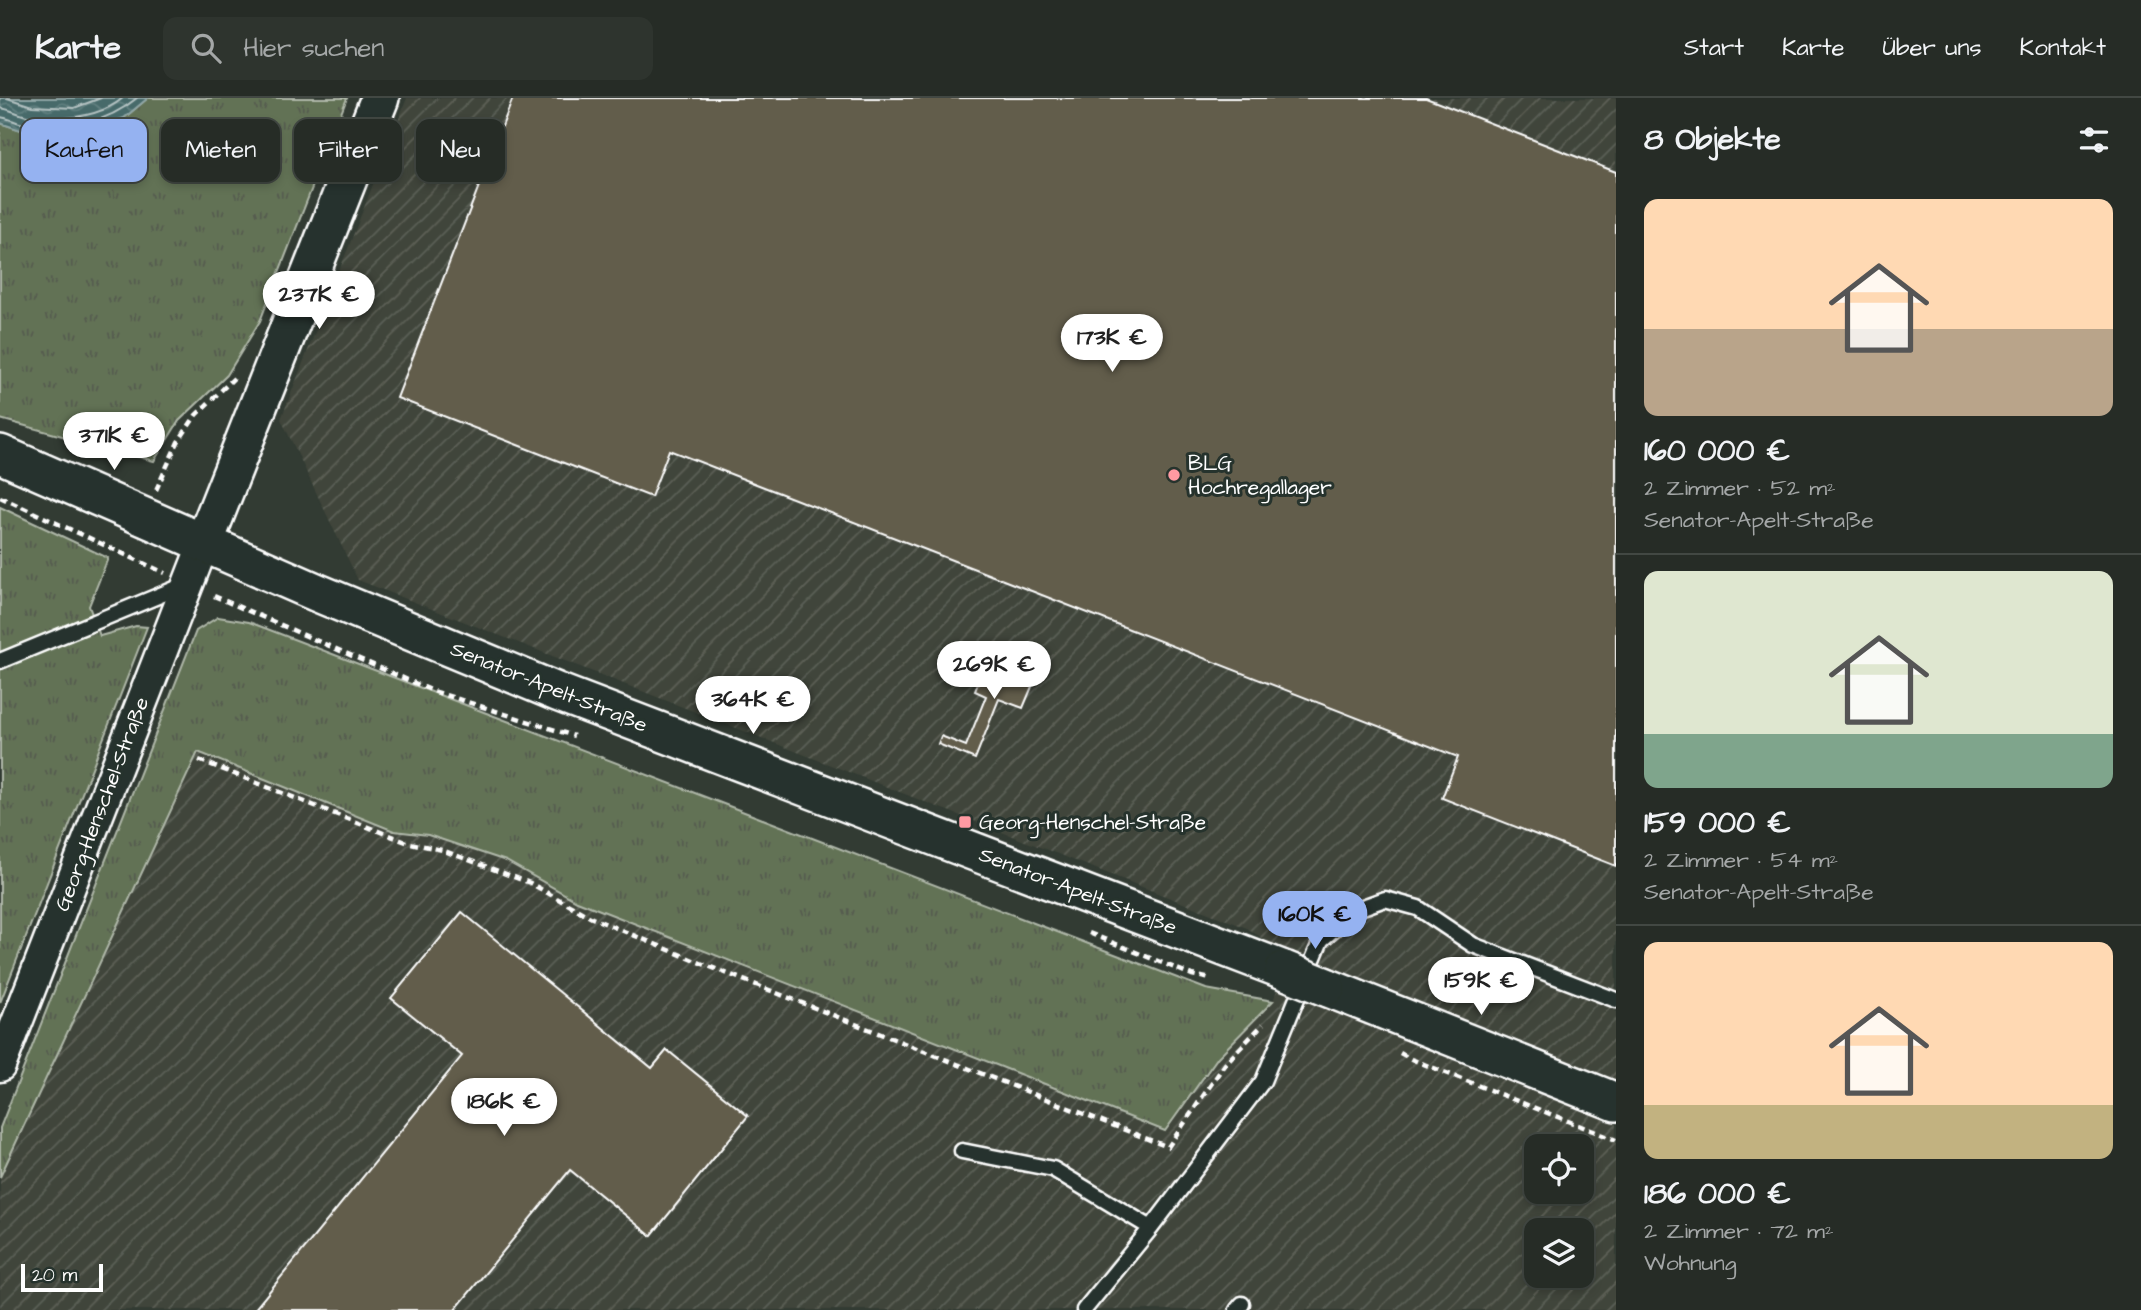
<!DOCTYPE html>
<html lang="de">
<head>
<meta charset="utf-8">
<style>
  body { margin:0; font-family:"Architects Daughter",sans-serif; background:#2e342e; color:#f1f3f6; height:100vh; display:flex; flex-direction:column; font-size:26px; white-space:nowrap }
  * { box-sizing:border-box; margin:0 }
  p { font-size:23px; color:#a4a7a7 }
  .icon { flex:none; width:38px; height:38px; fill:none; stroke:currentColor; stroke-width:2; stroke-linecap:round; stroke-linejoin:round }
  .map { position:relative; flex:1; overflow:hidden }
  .sheet { display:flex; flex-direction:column; background:#262c26; width:525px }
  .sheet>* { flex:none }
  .top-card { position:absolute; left:21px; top:21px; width:665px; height:63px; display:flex; gap:14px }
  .fabs { position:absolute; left:1524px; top:1036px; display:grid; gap:14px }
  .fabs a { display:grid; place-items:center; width:70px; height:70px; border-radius:14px; background:#262c26; box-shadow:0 4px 10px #0003,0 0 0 2px #424843; font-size:35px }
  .scale { position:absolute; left:21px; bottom:18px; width:82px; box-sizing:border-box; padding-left:7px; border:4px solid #fff; border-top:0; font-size:19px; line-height:24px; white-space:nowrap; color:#fff; -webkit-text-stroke:5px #26332d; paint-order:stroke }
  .price { position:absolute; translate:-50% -60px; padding:0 16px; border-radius:24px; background:#fff; color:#222; font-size:23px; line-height:46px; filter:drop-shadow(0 2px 4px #0008) }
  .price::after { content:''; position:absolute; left:50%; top:42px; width:21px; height:16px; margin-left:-10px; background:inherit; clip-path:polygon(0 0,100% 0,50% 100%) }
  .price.active { background:#95b2f1; color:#111 }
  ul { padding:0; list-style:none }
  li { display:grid; align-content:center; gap:14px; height:371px; padding:0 28px }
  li+li { border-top:2px solid #424843 }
  li span { display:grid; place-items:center; height:217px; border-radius:14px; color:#555 }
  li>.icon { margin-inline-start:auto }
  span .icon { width:126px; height:126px; fill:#fffc; stroke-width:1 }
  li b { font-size:30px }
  h2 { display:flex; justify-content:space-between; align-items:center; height:84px; padding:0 28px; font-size:30px }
  .chip { padding:0 24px; border-radius:14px; background:#262c26; box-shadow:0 4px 10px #0003,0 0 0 2px #424843; font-size:24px; line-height:63px }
  .chip.active { background:#95b2f1; color:#111 }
  header { display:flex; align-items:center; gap:42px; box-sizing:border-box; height:98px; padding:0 35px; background:#262c26; border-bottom:2px solid #424843 }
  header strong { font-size:33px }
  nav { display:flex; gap:38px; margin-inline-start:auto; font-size:24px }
  .search { width:490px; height:63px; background:#2e342e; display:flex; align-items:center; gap:18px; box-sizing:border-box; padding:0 24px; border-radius:14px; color:#a4a7a7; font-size:26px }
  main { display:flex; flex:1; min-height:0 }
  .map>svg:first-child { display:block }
  .industrial { fill:url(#industrial-furrows); fill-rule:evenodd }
  .grass { fill:url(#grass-tufts); stroke:#b0b8aa; stroke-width:2 }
  .water { fill:url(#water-waves); stroke:#90a6a6; stroke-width:2 }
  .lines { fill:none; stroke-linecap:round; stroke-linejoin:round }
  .shore { stroke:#b5c3c3; stroke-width:2 }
  .building { fill:#625d4b; stroke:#fff; stroke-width:2 }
  .service-casing { stroke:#fff; stroke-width:19 }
  .minor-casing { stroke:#fff; stroke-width:35 }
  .tertiary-casing { stroke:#fff; stroke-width:42 }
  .path { stroke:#fff; stroke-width:4.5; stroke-dasharray:7 5; stroke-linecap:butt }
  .service { stroke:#26332d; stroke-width:14 }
  .minor { stroke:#26332d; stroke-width:30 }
  .tertiary { stroke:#26332d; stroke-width:37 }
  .tertiary-bridge-casing { stroke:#fff; stroke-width:42; stroke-linecap:butt }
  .tertiary-bridge { stroke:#26332d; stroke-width:37 }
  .poi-dot { fill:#ff9aa2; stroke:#26332d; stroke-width:2.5 }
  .labels { text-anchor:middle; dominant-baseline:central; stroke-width:6; stroke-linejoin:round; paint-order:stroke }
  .poi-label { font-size:21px; fill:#fff; stroke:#26332d; text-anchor:start }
  .street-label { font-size:21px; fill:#fff; stroke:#26332d }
</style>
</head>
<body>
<header>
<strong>Karte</strong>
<div class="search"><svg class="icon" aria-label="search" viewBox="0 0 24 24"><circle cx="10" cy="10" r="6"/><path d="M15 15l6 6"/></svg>Hier suchen</div>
<nav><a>Start</a><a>Karte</a><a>Über uns</a><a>Kontakt</a></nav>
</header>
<main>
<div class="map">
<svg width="1616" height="1212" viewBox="0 0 1616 1212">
  <defs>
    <pattern id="industrial-furrows" width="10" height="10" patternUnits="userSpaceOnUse" patternTransform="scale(1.75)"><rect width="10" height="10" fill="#40453a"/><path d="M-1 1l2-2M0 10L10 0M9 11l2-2" fill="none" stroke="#5d6158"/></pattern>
    <pattern id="grass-tufts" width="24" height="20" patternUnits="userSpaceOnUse" patternTransform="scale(1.75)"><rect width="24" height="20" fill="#627254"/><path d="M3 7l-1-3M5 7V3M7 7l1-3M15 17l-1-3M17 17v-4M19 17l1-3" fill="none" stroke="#555b4f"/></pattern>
    <pattern id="water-waves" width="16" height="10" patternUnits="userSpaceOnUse" patternTransform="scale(1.75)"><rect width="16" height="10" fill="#466a6a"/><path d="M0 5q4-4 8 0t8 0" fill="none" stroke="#628080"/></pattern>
  </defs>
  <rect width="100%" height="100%" fill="#323b33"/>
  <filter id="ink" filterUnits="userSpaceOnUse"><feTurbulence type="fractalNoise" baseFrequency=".0143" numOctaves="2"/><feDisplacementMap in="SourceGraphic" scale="14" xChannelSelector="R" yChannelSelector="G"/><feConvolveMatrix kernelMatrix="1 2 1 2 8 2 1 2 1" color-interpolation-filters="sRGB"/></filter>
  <g filter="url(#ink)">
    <path class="industrial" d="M 407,0 L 1616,0 L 1616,1212 L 0,1212 L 0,1079 L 198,654 L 393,733 L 428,737 L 506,763 L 577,803 L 1165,1033 L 1218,959 L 1273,903 L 1289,859 L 1247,830 L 358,482 L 281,321 ZM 1536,1048 L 1582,1048 L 1582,1094 L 1536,1094 ZM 1536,1132 L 1582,1132 L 1582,1178 L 1536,1178 Z"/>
    <path class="grass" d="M 148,0 L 347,0 L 260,223 L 227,277 L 179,323 L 154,363 L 0,321 L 0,25 L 27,34 L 124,20 Z
      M 0,409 L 108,460 L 89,508 L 100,538 L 136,528 L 147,529 L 0,905 Z
      M 218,519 L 249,524 L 1206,891 L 1273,903 L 1218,959 L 1165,1033 L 577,803 L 506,763 L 428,737 L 394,733 L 198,654 L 0,1079 L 0,1030 L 196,533 Z"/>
    <path class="water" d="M 0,0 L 148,0 L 124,20 L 79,36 L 27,34 L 0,25 Z"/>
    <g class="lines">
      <path class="shore" d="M 7,0 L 32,8 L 74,10 L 101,0
        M 0,10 C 11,11 21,18 32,19 C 62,22 99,20 123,0
        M 0,19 C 9,20 17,25 27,27 C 64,36 108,24 137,0"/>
    </g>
    <path class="building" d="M 513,0 L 1426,0 L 1616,74 L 1616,768 L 1442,700 L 1458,659 L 669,352 L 651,399 L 397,300 Z
      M 988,560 L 1036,579 L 1023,610 L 999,601 L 975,661 L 938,646 L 941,638 L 966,648 L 986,598 L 975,593 Z
      M 462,814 L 652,970 L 667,952 L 748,1018 L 651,1138 L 570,1072 L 455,1212 L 254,1212 L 462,958 L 391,900 Z"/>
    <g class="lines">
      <defs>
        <path id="service" d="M 0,563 L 187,486
          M 962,1053 L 1053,1071 L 1151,1130
          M 1084,1212 L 1151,1130 L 1263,983 L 1321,842 L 1357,811 L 1385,801 L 1418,810 L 1473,847 L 1616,902
          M 1237,1212 L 1242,1206"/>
        <path id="minor" d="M 0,968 L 204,445"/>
        <path id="tertiary" d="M 0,356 L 318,495 L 557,594 L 1284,872
          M 204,445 L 380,0
          M 1326,889 L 1616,1004"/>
      </defs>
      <use href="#service" class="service-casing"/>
      <use href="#minor" class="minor-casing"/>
      <use href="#tertiary" class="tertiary-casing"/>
      <path class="path" d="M 156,392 L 178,344 L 196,317 L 234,280
        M 0,399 L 165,475
        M 214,498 L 433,593 L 574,638
        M 199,662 L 406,744 L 442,752 L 530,785 L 592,820 L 703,866 L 1168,1049 L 1225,966 L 1263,926
        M 1294,810 L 1299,840
        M 1089,835 L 1192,877 L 1211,881
        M 1400,955 L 1411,961 L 1616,1042"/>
      <use href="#service" class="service"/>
      <use href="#minor" class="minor"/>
      <use href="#tertiary" class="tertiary"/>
      <defs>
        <path id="tertiary-bridge" d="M 1284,872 L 1326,889"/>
      </defs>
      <use href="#tertiary-bridge" class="tertiary-bridge-casing"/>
      <use href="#tertiary-bridge" class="tertiary-bridge"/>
    </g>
  </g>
  <g class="poi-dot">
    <circle cx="1174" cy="377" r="7"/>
    <rect x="958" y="717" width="14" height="14" rx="3.5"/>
  </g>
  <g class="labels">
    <g class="poi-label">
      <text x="1188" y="365">BLG<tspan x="1188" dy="24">Hochregallager</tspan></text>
      <text x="979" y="724">Georg-Henschel-Straße</text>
    </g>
    <g class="street-label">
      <text transform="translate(549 589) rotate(22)">Senator-Apelt-Straße</text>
      <text transform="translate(102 706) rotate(-69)">Georg-Henschel-Straße</text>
      <text transform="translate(1078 793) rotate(21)">Senator-Apelt-Straße</text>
    </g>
  </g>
</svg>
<div class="fabs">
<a><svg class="icon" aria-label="locate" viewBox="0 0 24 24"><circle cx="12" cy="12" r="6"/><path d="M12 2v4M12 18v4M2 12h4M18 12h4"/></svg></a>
<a><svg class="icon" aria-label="layers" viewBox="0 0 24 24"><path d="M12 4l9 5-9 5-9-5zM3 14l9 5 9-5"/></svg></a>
</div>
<div class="scale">20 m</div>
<b class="price" style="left:319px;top:233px">237K €</b>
<b class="price" style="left:1112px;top:276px">173K €</b>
<b class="price" style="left:114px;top:374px">371K €</b>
<b class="price" style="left:994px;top:603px">269K €</b>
<b class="price" style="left:753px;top:638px">364K €</b>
<b class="price active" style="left:1315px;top:853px">160K €</b>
<b class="price" style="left:1481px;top:919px">159K €</b>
<b class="price" style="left:504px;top:1040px">186K €</b>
<div class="top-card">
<a class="chip active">Kaufen</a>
<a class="chip">Mieten</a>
<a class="chip">Filter</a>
<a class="chip">Neu</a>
</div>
</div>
<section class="sheet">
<h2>8 Objekte<svg class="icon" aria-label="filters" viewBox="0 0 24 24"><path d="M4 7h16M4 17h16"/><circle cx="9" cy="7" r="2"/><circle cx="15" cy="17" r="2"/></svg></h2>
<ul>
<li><span style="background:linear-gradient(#ffd9b3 60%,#b9a48a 0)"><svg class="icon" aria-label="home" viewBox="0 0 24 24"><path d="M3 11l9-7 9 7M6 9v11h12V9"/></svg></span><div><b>160 000 €</b><p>2 Zimmer · 52 m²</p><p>Senator-Apelt-Straße</p></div></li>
<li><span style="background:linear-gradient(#dfe7d0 75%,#7fa58c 0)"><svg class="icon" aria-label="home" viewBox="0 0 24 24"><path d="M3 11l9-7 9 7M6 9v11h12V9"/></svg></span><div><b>159 000 €</b><p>2 Zimmer · 54 m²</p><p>Senator-Apelt-Straße</p></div></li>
<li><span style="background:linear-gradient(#ffd9b3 75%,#c2b280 0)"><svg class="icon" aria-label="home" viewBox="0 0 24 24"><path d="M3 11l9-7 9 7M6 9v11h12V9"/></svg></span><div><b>186 000 €</b><p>2 Zimmer · 72 m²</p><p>Wohnung</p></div></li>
</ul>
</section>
</main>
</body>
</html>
